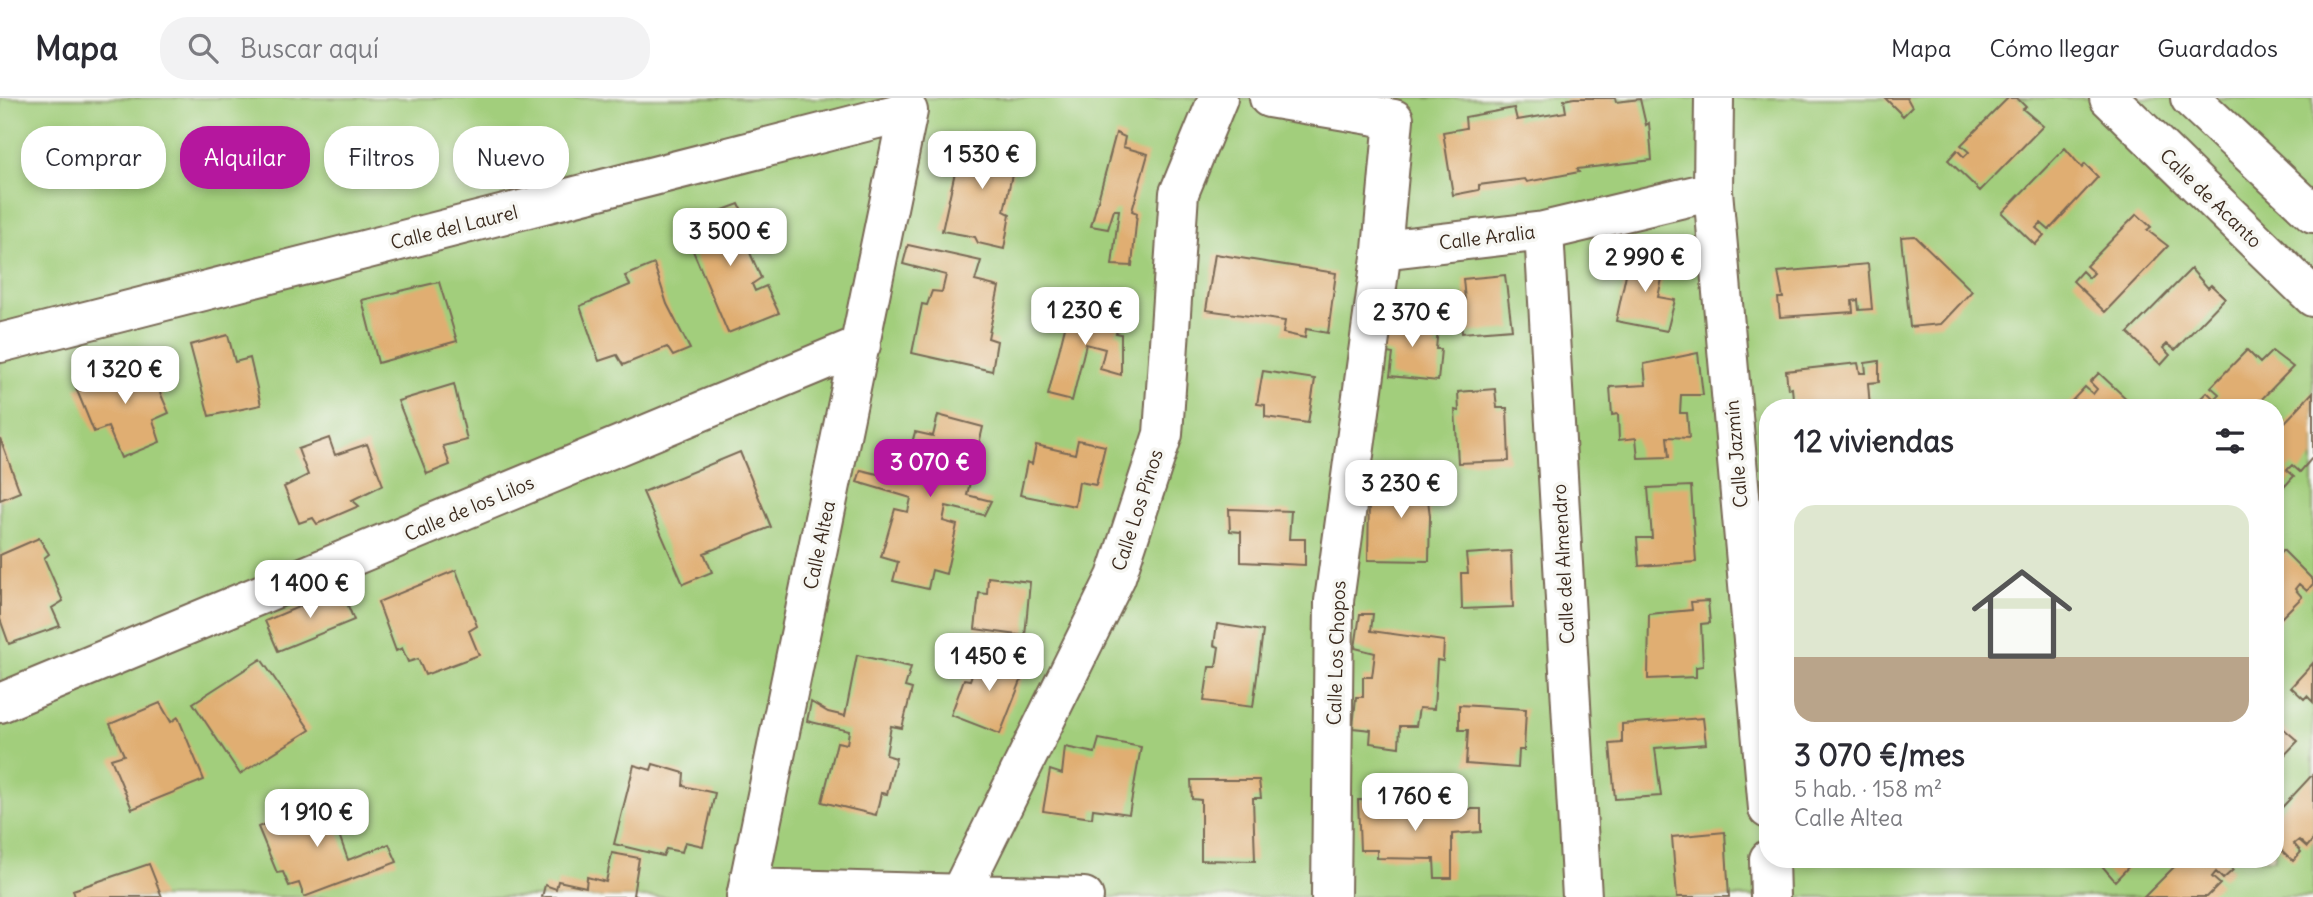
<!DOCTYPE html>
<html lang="es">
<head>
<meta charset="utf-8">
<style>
  body { margin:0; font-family:Delius,sans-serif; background:#f2f2f3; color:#2b2b33; height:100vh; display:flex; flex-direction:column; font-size:26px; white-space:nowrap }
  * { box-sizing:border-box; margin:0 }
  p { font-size:23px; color:#7c7c81 }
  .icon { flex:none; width:38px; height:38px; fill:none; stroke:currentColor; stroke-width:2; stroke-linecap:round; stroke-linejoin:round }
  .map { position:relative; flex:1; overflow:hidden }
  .panel { position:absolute; left:1759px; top:301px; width:525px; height:469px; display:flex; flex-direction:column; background:#fff; border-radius:28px; box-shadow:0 4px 10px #0003 }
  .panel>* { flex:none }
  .top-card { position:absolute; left:21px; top:28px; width:665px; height:63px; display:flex; gap:14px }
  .price { position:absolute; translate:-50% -60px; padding:0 16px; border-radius:14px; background:#fff; color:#222; font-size:23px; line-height:46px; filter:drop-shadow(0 2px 4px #0008) }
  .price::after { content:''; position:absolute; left:50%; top:42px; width:21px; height:16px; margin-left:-10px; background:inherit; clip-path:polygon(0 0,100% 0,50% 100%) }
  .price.active { background:#b5179e; color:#fff }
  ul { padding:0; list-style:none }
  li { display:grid; align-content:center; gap:14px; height:371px; padding:0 35px }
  li span { display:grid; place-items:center; height:217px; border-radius:21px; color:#555 }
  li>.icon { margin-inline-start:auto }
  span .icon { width:126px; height:126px; fill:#fffc; stroke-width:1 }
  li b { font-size:30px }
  h2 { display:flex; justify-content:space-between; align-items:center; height:84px; padding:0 35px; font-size:30px }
  .chip { padding:0 24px; border-radius:28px; background:#fff; box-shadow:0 4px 10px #0003; font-size:24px; line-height:63px }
  .chip.active { background:#b5179e; color:#fff }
  header { display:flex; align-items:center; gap:42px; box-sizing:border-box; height:98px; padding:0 35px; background:#fff; border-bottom:2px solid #e1e1e2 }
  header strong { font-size:33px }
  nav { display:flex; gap:38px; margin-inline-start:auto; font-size:24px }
  .search { width:490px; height:63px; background:#f2f2f3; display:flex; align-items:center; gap:18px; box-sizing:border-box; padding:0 24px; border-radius:28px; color:#7c7c81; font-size:26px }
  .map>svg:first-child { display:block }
  .green { fill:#a2ce7b; stroke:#6e7c4c; stroke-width:2; fill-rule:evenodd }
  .building { fill:#e0ae72 }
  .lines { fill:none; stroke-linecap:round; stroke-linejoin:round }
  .minor-casing { stroke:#796955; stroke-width:42 }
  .minor { stroke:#fff; stroke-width:38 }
  .labels { text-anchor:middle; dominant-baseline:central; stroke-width:7; stroke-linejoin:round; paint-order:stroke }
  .street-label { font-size:19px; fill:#3b2a1e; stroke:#f6f6f2 }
</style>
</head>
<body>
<header>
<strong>Mapa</strong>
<div class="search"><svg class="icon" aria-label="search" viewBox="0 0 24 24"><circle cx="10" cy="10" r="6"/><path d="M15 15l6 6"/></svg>Buscar aquí</div>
<nav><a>Mapa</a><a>Cómo llegar</a><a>Guardados</a></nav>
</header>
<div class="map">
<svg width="2313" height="799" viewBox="0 0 2313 799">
  <rect width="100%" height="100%" fill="#f6f6f2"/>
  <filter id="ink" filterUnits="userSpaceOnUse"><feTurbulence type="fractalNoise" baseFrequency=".0143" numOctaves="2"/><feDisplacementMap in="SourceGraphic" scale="14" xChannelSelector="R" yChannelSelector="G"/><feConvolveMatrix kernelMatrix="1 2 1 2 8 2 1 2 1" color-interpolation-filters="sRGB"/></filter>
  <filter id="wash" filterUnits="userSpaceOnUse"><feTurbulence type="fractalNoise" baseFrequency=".00686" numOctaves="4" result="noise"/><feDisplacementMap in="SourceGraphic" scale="28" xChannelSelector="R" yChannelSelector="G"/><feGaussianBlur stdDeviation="1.57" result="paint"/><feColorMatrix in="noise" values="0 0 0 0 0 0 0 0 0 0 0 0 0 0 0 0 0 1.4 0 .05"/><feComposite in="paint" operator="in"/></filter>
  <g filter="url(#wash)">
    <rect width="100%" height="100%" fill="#ebdfbc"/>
    <path class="green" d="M 0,0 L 2313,0 L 2313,799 L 0,799 ZM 1768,310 L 2275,310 L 2275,761 L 1768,761 Z"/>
    <g id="blocks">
      <path class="building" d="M 1574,0 L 1615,0 L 1616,4 L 1640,1 L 1646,27 L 1649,25 L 1652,62 L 1577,71 L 1579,74 L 1527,84 L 1525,81 L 1479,87 L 1479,92 L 1453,97 L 1443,34 L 1466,30 L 1465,19 L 1514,10 L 1517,22 L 1566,14 L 1564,2 Z
        M 1885,0 L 1907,0 L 1912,9 L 1903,18 Z
        M 2008,0 L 2017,0 L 2026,9 L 2023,11 L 2043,28 L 1980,93 L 1948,62 L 1957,52 L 1964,59 L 1969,54 L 1961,47 Z
        M 1116,35 L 1125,39 L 1123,49 L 1148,56 L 1132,113 L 1137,115 L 1132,168 L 1112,167 L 1119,112 L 1114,112 L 1108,131 L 1091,128 Z
        M 984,38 L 1019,45 L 1004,113 L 1010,116 L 1004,151 L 978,145 L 975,139 L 942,133 L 962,42 L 982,46 Z
        M 2065,50 L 2082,70 L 2085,66 L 2098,79 L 2049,132 L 2041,125 L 2036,130 L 2044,137 L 2035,147 L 2002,115 Z
        M 739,106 L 753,137 L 744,141 L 761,180 L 752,186 L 755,193 L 766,188 L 779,215 L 728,235 L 682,127 Z
        M 2137,116 L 2151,129 L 2147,132 L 2168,148 L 2105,214 L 2073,183 L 2082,173 L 2089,180 L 2094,175 L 2086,168 Z
        M 1915,138 L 1972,193 L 1941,226 L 1910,229 L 1901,139 Z
        M 908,147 L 981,163 L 975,183 L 999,189 L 988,240 L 997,243 L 992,273 L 912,255 L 922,206 L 927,207 L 932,193 L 942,194 L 946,177 L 903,166 Z
        M 1639,154 L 1667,158 L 1658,199 L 1675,202 L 1667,233 L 1616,223 L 1628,167 Z
        M 1215,156 L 1336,175 L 1328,235 L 1306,231 L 1305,240 L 1283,235 L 1285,223 L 1206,212 Z
        M 654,166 L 667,206 L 690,251 L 673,258 L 667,249 L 623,267 L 617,257 L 599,263 L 580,208 L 630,187 L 625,178 Z
        M 1868,166 L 1872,211 L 1859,212 L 1858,202 L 1852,203 L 1853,214 L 1780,219 L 1778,200 L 1783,200 L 1778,174 Z
        M 2191,171 L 2208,190 L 2211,187 L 2225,200 L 2175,252 L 2167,246 L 2163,250 L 2170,257 L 2161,267 L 2128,235 Z
        M 1505,177 L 1512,231 L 1462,235 L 1459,202 L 1465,202 L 1463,181 Z
        M 439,184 L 457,243 L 378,265 L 362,202 Z
        M 1073,197 L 1080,200 L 1079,208 L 1120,219 L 1116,235 L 1121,236 L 1121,277 L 1100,271 L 1105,251 L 1086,246 L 1072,303 L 1048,297 Z
        M 1407,217 L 1426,218 L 1424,229 L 1438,230 L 1436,251 L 1441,251 L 1438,283 L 1390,278 L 1393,256 L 1378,253 L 1381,228 L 1396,230 L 1396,225 L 1406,226 Z
        M 228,237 L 235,264 L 250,260 L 261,307 L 209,318 L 190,247 Z
        M 2247,252 L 2260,265 L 2272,253 L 2293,269 L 2253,310 L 2205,310 L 2198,303 L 2207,294 L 2214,301 L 2219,296 L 2211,289 Z
        M 1698,255 L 1703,297 L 1681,297 L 1680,315 L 1687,315 L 1689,340 L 1667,339 L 1669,359 L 1638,360 L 1636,340 L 1619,342 L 1618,316 L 1612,317 L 1610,289 L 1646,287 L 1644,266 Z
        M 121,262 L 126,271 L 146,262 L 169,315 L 153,322 L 160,344 L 121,360 L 108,329 L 94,334 L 76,290 L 104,279 L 100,271 Z
        M 1879,263 L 1879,284 L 1868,285 L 1870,309 L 1794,310 L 1792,290 L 1788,291 L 1786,273 L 1858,265 L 1860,275 L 1866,275 L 1865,265 Z
        M 1263,273 L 1315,281 L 1308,325 L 1265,319 L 1265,307 L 1257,306 Z
        M 2099,275 L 2132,306 L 2128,310 L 2065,310 L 2085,289 L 2093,296 L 2097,291 L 2090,284 Z
        M 454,286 L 467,342 L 443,348 L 450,367 L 427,376 L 398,303 Z
        M 1495,291 L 1497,310 L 1507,310 L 1509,363 L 1458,365 L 1455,312 L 1459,313 L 1458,294 Z
        M 2313,294 L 2313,359 L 2300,374 L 2292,367 L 2287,372 L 2294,378 L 2285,388 L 2275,378 L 2275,335 Z
        M 938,317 L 983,329 L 967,397 L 991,403 L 984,417 L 946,408 L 943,423 L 957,427 L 946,476 L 932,472 L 928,491 L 893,483 L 898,464 L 881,459 L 895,411 L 908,414 L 911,400 L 857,384 L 861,372 L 902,382 L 915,334 L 933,338 Z
        M 0,340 L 20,394 L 0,402 Z
        M 329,340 L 335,357 L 367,346 L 383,387 L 352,402 L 359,408 L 317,426 L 313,420 L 299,425 L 284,389 L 308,377 L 298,351 Z
        M 1078,342 L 1105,348 L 1096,387 L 1079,384 L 1075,408 L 1020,397 L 1027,364 L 1032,366 L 1036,347 L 1075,356 Z
        M 740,354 L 771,429 L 704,455 L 712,474 L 683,486 L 643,394 Z
        M 1398,368 L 1424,369 L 1430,418 L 1429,463 L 1368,462 L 1369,400 L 1388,398 L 1389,389 L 1397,389 Z
        M 1691,388 L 1696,464 L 1639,468 L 1637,440 L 1652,440 L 1648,390 Z
        M 1229,411 L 1291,413 L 1289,441 L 1305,441 L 1305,467 L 1241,464 L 1241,434 L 1230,433 Z
        M 39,440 L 49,456 L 44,460 L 63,503 L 52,510 L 60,528 L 9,546 L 0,521 L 0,457 Z
        M 2283,452 L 2313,482 L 2313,486 L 2307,493 L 2299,486 L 2295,491 L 2302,499 L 2275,526 L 2275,461 Z
        M 1511,453 L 1513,509 L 1462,511 L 1461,475 L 1468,475 L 1466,456 Z
        M 456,472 L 477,528 L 469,533 L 479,557 L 425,577 L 418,561 L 408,564 L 402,550 L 396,553 L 378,504 Z
        M 988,479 L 1030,484 L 1025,538 L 975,531 L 979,495 L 987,496 Z
        M 341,491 L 354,522 L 278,553 L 265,523 Z
        M 1708,503 L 1710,525 L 1701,526 L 1703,568 L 1696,569 L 1696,579 L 1648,581 L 1649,516 L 1692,512 L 1691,504 Z
        M 1360,516 L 1373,516 L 1371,533 L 1444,543 L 1443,563 L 1437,562 L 1434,611 L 1419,610 L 1416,628 L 1400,628 L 1399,649 L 1370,645 L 1371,632 L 1353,630 L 1356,599 L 1363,599 L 1363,579 L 1372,579 L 1375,555 L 1355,550 Z
        M 1217,526 L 1263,533 L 1253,609 L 1204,603 L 1209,569 L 1216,569 L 1219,549 L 1214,547 Z
        M 857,557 L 911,569 L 905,589 L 912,591 L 902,630 L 891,628 L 886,657 L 896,660 L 887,696 L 881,695 L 876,717 L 822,704 L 837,644 L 847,646 L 849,633 L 807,623 L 811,604 L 828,614 L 845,618 Z
        M 978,559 L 1028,565 L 1000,636 L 951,617 L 964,581 L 970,582 Z
        M 261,561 L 310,632 L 240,676 L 193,605 Z
        M 2313,565 L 2313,604 L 2307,598 L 2304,601 L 2291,589 Z
        M 160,605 L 171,624 L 178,619 L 204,682 L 132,711 L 111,661 L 124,657 L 110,626 Z
        M 1459,607 L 1526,611 L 1524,652 L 1519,652 L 1518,670 L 1466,666 L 1468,632 L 1459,632 Z
        M 2275,618 L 2281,624 L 2278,626 L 2298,643 L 2275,667 Z
        M 1703,620 L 1706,646 L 1655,650 L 1661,698 L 1615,701 L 1610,646 L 1622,645 L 1622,626 Z
        M 1099,641 L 1141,649 L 1129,716 L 1093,711 L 1092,720 L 1043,713 L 1050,672 L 1062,676 L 1065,649 L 1095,655 Z
        M 653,666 L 684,675 L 683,688 L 715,695 L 703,748 L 685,744 L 682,754 L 666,751 L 663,758 L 614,746 L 634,667 L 651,672 Z
        M 2313,676 L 2313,742 L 2307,749 L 2299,742 L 2294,746 L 2301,754 L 2293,763 L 2275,746 L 2275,717 Z
        M 1191,682 L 1259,682 L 1261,700 L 1253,700 L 1255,763 L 1201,762 L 1201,702 L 1192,701 Z
        M 333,698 L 345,727 L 337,731 L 348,762 L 389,746 L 397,764 L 304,799 L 299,785 L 289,788 L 283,774 L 277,775 L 258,729 Z
        M 1358,702 L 1383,702 L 1384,711 L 1481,711 L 1481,734 L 1452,736 L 1452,780 L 1435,780 L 1434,761 L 1377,760 L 1377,752 L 1360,752 Z
        M 1725,734 L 1729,799 L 1677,799 L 1672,739 Z
        M 612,755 L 639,760 L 633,797 L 639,799 L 542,799 L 545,787 L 556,791 L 558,783 L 586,789 L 587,779 L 606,784 Z
        M 2089,761 L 2136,761 L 2115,783 L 2098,763 L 2094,767 Z
        M 2182,761 L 2222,761 L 2233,772 L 2223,781 L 2216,774 L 2212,779 L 2220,786 L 2207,799 L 2144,799 Z
        M 149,766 L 162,799 L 75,799 L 73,792 Z"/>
    </g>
  </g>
  <g filter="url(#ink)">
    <use href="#blocks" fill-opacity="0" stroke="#796955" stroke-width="2"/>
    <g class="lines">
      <defs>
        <path id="minor" d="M 1269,0 L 1394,21 L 1382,152 L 1334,503 L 1331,799
          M 1714,0 L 1713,93 L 1768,711
          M 2109,0 L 2313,199
          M 2190,0 L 2313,115
          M 1544,133 L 1582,799
          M 1382,152 L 1544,133 L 1713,93
          M 0,245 L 908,13 L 746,799
          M 0,605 L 861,247
          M 1769,761 L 1770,799
          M 748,790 L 1084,799
          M 959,797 L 1116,479 L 1163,336 L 1179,95 L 1218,0"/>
      </defs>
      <use href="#minor" class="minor-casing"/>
      <use href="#minor" class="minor"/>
    </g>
  </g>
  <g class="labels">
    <g class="street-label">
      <text transform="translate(2211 100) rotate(44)">Calle de Acanto</text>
      <text transform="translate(454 129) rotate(-14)">Calle del Laurel</text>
      <text transform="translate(1487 139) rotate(-7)">Calle Aralia</text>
      <text transform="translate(1736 356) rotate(-95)">Calle Jazmín</text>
      <text transform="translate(469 410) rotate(-23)">Calle de los Lilos</text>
      <text transform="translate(1137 412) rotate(-72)">Calle Los Pinos</text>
      <text transform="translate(819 447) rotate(-78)">Calle Altea</text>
      <text transform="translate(1563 466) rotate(-93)">Calle del Almendro</text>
      <text transform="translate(1336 555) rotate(-88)">Calle Los Chopos</text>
    </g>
  </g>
</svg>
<b class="price" style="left:982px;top:93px">1 530 €</b>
<b class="price" style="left:730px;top:170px">3 500 €</b>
<b class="price" style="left:1645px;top:196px">2 990 €</b>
<b class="price" style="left:1085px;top:249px">1 230 €</b>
<b class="price" style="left:1412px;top:251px">2 370 €</b>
<b class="price" style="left:125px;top:308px">1 320 €</b>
<b class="price active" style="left:930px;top:401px">3 070 €</b>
<b class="price" style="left:1401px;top:422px">3 230 €</b>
<b class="price" style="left:310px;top:522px">1 400 €</b>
<b class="price" style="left:989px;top:595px">1 450 €</b>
<b class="price" style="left:1415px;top:735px">1 760 €</b>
<b class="price" style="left:317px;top:751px">1 910 €</b>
<div class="top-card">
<a class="chip">Comprar</a>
<a class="chip active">Alquilar</a>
<a class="chip">Filtros</a>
<a class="chip">Nuevo</a>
</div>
<section class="panel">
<h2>12 viviendas<svg class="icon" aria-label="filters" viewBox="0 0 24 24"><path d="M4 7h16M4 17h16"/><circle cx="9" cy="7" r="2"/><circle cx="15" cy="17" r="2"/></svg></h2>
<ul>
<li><span style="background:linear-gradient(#dfe7d0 70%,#b9a48a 0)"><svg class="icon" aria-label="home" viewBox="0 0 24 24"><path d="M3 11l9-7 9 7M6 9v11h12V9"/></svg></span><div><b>3 070 €/mes</b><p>5 hab. · 158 m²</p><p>Calle Altea</p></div></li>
</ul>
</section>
</div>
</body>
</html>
